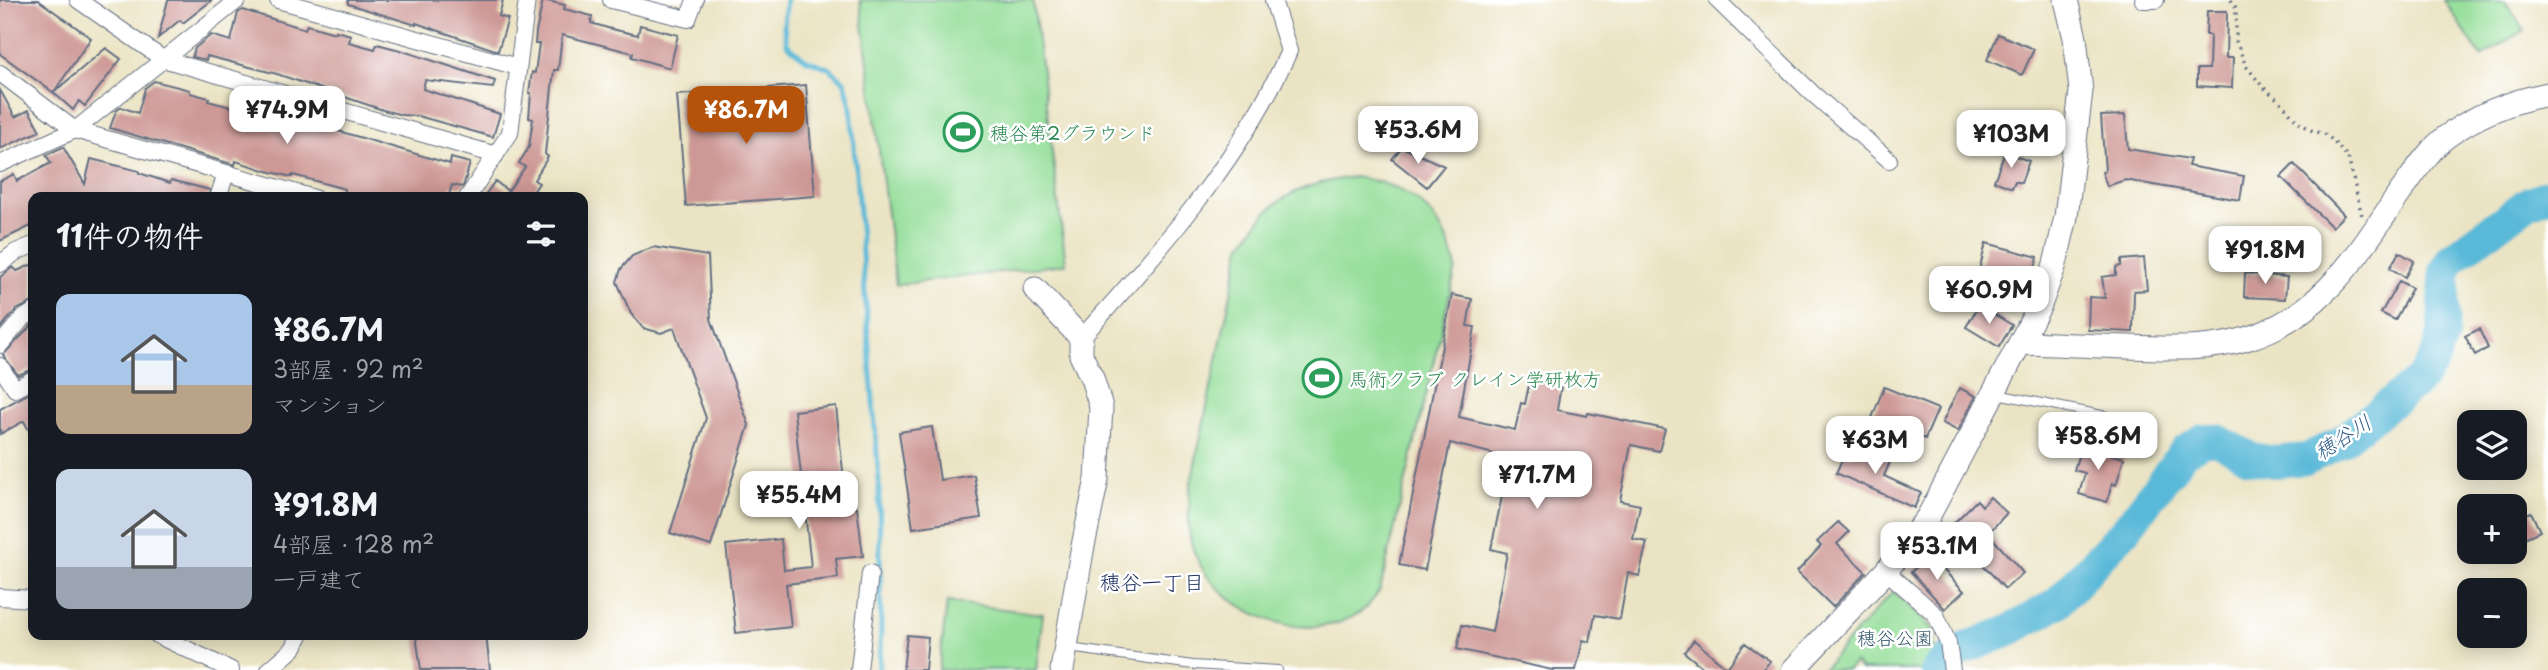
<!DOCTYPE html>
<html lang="ja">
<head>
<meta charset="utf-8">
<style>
  body { margin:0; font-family:"Playpen Sans","Klee One",sans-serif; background:#20242c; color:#f1f3f6; height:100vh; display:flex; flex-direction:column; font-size:26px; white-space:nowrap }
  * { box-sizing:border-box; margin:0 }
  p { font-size:23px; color:#9ea1a6 }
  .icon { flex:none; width:38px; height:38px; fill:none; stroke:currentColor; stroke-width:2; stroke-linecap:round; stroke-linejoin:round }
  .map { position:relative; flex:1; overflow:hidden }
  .sheet { position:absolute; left:28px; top:192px; width:560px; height:448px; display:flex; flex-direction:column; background:#171b24; border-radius:14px; box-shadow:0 4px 18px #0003 }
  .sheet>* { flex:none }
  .tools { position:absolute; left:2457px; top:410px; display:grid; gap:14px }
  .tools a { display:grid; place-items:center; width:70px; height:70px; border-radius:14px; background:#171b24; box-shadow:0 4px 18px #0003; font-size:35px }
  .price { position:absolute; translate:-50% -60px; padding:0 16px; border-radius:14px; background:#fff; color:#222; font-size:23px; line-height:46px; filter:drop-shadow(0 2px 4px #0008) }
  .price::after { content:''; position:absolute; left:50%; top:42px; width:21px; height:16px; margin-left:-10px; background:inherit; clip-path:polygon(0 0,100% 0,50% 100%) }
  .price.active { background:#b45309; color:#fff }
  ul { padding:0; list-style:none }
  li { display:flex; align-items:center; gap:21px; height:175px; padding:0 28px }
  li span { display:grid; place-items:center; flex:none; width:196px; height:140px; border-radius:14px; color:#555 }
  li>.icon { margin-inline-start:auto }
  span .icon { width:84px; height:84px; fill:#fffc; stroke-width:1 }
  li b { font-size:30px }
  h2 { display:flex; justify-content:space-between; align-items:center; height:84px; padding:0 28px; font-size:30px }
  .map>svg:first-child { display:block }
  .green { fill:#94de99; stroke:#58867c; stroke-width:2 }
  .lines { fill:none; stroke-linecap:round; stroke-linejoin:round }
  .stream { stroke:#5ab9d8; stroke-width:5 }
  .river { stroke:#5ab9d8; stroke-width:32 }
  .building { fill:#cd9895 }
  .lane-casing { stroke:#646e82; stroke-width:10 }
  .street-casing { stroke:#646e82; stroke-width:18 }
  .secondary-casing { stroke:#646e82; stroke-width:25 }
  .path { stroke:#646e82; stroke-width:3.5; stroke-dasharray:2 5; stroke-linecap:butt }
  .lane { stroke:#fff; stroke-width:8 }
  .street { stroke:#fff; stroke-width:16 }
  .secondary { stroke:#fff; stroke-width:23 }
  .labels { text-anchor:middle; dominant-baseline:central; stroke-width:5; stroke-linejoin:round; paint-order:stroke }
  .leisure-label { font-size:19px; fill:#27864d; stroke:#fff; text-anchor:start }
  .park-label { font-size:19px; fill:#395b6d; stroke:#fff }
  .water-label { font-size:21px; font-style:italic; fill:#315f89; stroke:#fff }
  .neighbourhood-label { font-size:21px; fill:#1b2f5e; stroke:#fff }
</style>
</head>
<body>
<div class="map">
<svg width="2548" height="670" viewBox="0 0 2548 670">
  <rect width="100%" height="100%" fill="#fff"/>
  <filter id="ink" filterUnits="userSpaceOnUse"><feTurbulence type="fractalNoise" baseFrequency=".0143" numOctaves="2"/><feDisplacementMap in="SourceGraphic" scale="14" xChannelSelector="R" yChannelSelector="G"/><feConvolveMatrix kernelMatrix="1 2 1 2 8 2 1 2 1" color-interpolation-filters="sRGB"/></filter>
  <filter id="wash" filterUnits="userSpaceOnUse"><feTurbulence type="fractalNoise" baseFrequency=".00686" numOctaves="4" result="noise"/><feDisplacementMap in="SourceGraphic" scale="28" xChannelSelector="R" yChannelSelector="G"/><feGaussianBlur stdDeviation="1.57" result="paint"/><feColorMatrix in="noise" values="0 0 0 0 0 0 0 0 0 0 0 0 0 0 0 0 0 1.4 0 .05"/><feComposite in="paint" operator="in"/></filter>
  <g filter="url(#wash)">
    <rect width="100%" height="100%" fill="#ebe4c4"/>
    <path class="green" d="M 860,0 L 1033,0 L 1066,264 L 896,285 Z
      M 2444,0 L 2504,0 L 2524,30 L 2481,57 Z
      M 1354,177 C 1409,184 1444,212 1456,268 L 1380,590 C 1375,597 1369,606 1362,611 C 1307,650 1217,612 1194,552 C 1186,530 1189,511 1190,488 L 1241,246 C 1249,236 1256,224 1264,215 C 1287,189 1321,181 1354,177 Z
      M 1893,591 L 1933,629 L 1937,670 L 1861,670 L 1855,663 L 1848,670 L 1822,670 Z
      M 947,602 L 1043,614 L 1036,670 L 939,670 Z"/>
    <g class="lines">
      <path class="stream" d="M 786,0 L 784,26 L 787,44 L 805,59 L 829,68 L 845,82 L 851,106 L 879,481 L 881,630 L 879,670"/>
      <path class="river" d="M 1937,670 L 1958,651 L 2009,631 L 2057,603 L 2127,528 L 2184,452 L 2203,440 L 2218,440 L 2251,458 L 2274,462 L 2307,459 L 2342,441 L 2421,379 L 2433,361 L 2443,336 L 2445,272 L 2452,258 L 2529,202 L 2548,195"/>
    </g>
    <g id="blocks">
      <path class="building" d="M 0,0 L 38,0 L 91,38 L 54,92 L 106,48 L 121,59 L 85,106 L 79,101 L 73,110 L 54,93 L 0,54 Z
        M 168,0 L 212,0 L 183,23 L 180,20 L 158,38 Z
        M 348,0 L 503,0 L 499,16 L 508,19 L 498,51 L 416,23 L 416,25 L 348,4 Z
        M 543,0 L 565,5 L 564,9 L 592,16 L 591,23 L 611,29 L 638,35 L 640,25 L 678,35 L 670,68 L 632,57 L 633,53 L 562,35 L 558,70 L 554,70 L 552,87 L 545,154 L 548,157 L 534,180 L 539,183 L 529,198 L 483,198 L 495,181 L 508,191 L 525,167 L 519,163 L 529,147 L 533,119 L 529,118 L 531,93 L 529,93 L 532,72 L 535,73 L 539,44 L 535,44 L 536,32 Z
        M 243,10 L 305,29 L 307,25 L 335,33 L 336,31 L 351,35 L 349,42 L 375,49 L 377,44 L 400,50 L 495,81 L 493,88 L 425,80 L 423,89 L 500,114 L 493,137 L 418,116 L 402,115 L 383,110 L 277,74 L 207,56 L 206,60 L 192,57 L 195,48 L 211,35 L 231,41 L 238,13 Z
        M 2207,11 L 2227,11 L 2226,58 L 2233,58 L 2232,88 L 2197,86 L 2197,69 L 2209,69 L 2210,35 L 2206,35 Z
        M 1998,34 L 2034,49 L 2022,75 L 1987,60 Z
        M 154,81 L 190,90 L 190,93 L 209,98 L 208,101 L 242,110 L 242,108 L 267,115 L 268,113 L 335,130 L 450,164 L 451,158 L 470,163 L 464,184 L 462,187 L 452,185 L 448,198 L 365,198 L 345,192 L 345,189 L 293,175 L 292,177 L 267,171 L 236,161 L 235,165 L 110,128 L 116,111 L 121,107 L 138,113 L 145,88 Z
        M 806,85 L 815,196 L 686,206 L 677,95 Z
        M 0,90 L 15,117 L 29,110 L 40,131 L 0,149 Z
        M 2125,115 L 2128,149 L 2190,159 L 2188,166 L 2244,176 L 2240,200 L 2125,180 L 2107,186 L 2102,172 L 2105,171 L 2101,116 Z
        M 63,147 L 85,184 L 91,159 L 139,171 L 139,173 L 170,183 L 171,180 L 210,190 L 208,198 L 33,198 L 33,225 L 0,241 L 0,181 L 14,174 L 17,181 L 51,163 L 46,155 Z
        M 1402,147 L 1444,166 L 1427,187 L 1392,159 Z
        M 2005,152 L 2029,161 L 2021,183 L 2015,181 L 2012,188 L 1994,181 Z
        M 2294,164 L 2344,215 L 2332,227 L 2281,177 Z
        M 1986,243 L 2038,257 L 2029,289 L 1978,275 Z
        M 653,247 L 708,256 L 711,319 L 749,425 L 711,546 L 670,533 L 706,418 L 674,328 L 661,333 L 643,328 L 631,314 L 617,282 L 621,269 L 632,256 Z
        M 2399,252 L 2414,261 L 2405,277 L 2390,268 Z
        M 2144,258 L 2147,290 L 2134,291 L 2133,332 L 2088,330 L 2089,297 L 2105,298 L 2102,277 L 2116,275 L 2116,267 L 2121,266 L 2121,260 Z
        M 33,264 L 33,302 L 16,310 L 0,329 L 0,277 L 13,267 L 17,271 Z
        M 2245,273 L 2287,277 L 2285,299 L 2244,297 Z
        M 2399,281 L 2412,288 L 2395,320 L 2381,313 Z
        M 1452,295 L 1472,299 L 1467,326 L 1475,327 L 1459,417 L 1515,430 L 1521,403 L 1525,404 L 1530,380 L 1561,386 L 1557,410 L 1587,416 L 1588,413 L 1665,429 L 1659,451 L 1631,445 L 1620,501 L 1640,505 L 1633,539 L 1647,542 L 1639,576 L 1628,573 L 1620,619 L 1595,615 L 1590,642 L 1583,640 L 1576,670 L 1552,670 L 1457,649 L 1462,625 L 1492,632 L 1507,553 L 1491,549 L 1510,458 L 1450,443 L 1425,570 L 1399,565 Z
        M 1979,305 L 2012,325 L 1999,347 L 1966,327 Z
        M 33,324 L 33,369 L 18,375 L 3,355 Z
        M 2479,329 L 2488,348 L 2475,355 L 2465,336 Z
        M 1884,387 L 1938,409 L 1925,439 L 1872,418 Z
        M 1959,388 L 1976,396 L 1958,431 L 1942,423 Z
        M 33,391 L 33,438 L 24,421 L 0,434 L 0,409 Z
        M 836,406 L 847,508 L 857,507 L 863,556 L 836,559 L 838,578 L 786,584 L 791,627 L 736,633 L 726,545 L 781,539 L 784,570 L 811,567 L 794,411 Z
        M 932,427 L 940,480 L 974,475 L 981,518 L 913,528 L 899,432 Z
        M 2094,445 L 2099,453 L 2104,453 L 2107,448 L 2111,449 L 2109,454 L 2124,458 L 2116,485 L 2112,483 L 2107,502 L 2079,494 L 2085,473 L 2074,470 L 2081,447 L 2092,450 Z
        M 1856,447 L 1890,462 L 1884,476 L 1921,493 L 1914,508 L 1836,473 L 1845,453 L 1852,456 Z
        M 1990,497 L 2007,513 L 1988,533 L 2023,573 L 2005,589 L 1969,549 L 1967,550 L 1947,530 L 1977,500 L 1982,506 Z
        M 2531,512 L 2540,531 L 2520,540 L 2515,527 L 2515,519 Z
        M 1838,522 L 1849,532 L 1837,544 L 1866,572 L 1833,607 L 1797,572 L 1821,546 L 1817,542 Z
        M 1929,555 L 1964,591 L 1945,609 L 1911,572 Z
        M 416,635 L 486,635 L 490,670 L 421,670 Z
        M 907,635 L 928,637 L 925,670 L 903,670 Z
        M 1694,640 L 1727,668 L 1745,643 L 1770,661 L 1763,670 L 1706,670 L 1684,652 Z"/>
    </g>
  </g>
  <g filter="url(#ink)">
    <use href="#blocks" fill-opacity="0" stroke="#646e82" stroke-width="2"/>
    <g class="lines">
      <defs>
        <path id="lane" d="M 1997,394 L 2107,416 L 2101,447
          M 1069,648 L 1193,665 L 1278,670"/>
        <path id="street" d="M 78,0 L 163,59 L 496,155
          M 278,0 L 518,67
          M 611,0 L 688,19 L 695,0
          M 1717,0 L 1812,93 L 1889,160
          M 2143,0 L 2156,0
          M 0,73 L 75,130 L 314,198
          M 0,164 L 75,130 L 238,0
          M 218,198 L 226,173
          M 467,198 L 510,133 L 527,0
          M 0,264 L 16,252 L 33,245
          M 1081,338 C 1160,251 1241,159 1289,51 L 1273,0
          M 0,345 L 22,319 L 33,312
          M 0,366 L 15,389 L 33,379
          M 1886,571 L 1936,615 L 1948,643 L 1952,670
          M 0,597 L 33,599
          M 157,635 L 231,670
          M 269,670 L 293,649 L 300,635
          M 859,670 L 870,573"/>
        <path id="secondary" d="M 1035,289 L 1081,338 L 1081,355 L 1092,378 L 1101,407 L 1097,479 L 1082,551 L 1062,670
          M 2022,343 C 2058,344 2093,346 2128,347 C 2170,348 2209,351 2249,338 C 2325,314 2359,251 2402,190 C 2415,172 2428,151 2446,137 C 2476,115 2512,101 2548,94
          M 1793,670 L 1886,571 L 1928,517 L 2040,305 L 2055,264 L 2066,217 L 2081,91 L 2075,38 L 2066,0"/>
      </defs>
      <use href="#lane" class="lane-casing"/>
      <use href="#street" class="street-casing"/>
      <use href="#secondary" class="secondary-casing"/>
      <path class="path" d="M 2231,0 L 2236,8 L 2236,41 L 2246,66 L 2262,86 L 2282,103 L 2297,121 L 2311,130 L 2327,135 L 2348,157 L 2362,216"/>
      <use href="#lane" class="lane"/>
      <use href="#street" class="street"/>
      <use href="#secondary" class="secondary"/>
    </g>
  </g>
  <defs>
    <symbol id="stadium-ring" viewBox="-11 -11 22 22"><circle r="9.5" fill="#fff" stroke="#2e9e5b" stroke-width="1.5"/><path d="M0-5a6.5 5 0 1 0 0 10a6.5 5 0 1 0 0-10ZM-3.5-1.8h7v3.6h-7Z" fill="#2e9e5b"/></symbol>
  </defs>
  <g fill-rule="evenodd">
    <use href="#stadium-ring" x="941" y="110" width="44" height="44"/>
    <use href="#stadium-ring" x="1300" y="356" width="44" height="44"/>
  </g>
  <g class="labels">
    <g class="leisure-label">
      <text x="990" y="132">穂谷第2グラウンド</text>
      <text x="1349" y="378">馬術クラブ クレイン学研枚方</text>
    </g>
    <g class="park-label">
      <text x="1895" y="637">穂谷公園</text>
    </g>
    <g class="water-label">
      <text transform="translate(2342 436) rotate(-33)">穂谷川</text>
    </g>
    <g class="neighbourhood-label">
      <text x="1152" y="581">穂谷一丁目</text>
    </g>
  </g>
</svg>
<div class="tools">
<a><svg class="icon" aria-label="layers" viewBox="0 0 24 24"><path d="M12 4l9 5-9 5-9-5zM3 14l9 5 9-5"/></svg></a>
<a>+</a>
<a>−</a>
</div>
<b class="price" style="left:287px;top:146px">¥74.9M</b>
<b class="price active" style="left:746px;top:146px">¥86.7M</b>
<b class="price" style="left:1418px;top:166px">¥53.6M</b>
<b class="price" style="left:2011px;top:170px">¥103M</b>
<b class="price" style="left:2265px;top:286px">¥91.8M</b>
<b class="price" style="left:1989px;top:326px">¥60.9M</b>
<b class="price" style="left:2098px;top:472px">¥58.6M</b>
<b class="price" style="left:1875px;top:476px">¥63M</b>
<b class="price" style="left:1537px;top:511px">¥71.7M</b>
<b class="price" style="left:799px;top:531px">¥55.4M</b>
<b class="price" style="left:1937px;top:582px">¥53.1M</b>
<section class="sheet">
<h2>11件の物件<svg class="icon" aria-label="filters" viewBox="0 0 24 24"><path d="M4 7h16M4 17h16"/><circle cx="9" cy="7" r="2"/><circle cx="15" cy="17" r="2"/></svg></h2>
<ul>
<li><span style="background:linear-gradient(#a9c7e8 65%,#b9a48a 0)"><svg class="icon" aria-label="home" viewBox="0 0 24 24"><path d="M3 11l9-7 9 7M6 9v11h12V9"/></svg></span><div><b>¥86.7M</b><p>3部屋 · 92 m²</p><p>マンション</p></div></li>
<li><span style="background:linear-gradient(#c9d6e8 70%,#9aa5b1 0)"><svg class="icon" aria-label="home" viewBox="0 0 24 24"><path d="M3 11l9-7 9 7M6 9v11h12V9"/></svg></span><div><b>¥91.8M</b><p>4部屋 · 128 m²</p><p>一戸建て</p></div></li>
</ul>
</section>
</div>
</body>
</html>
